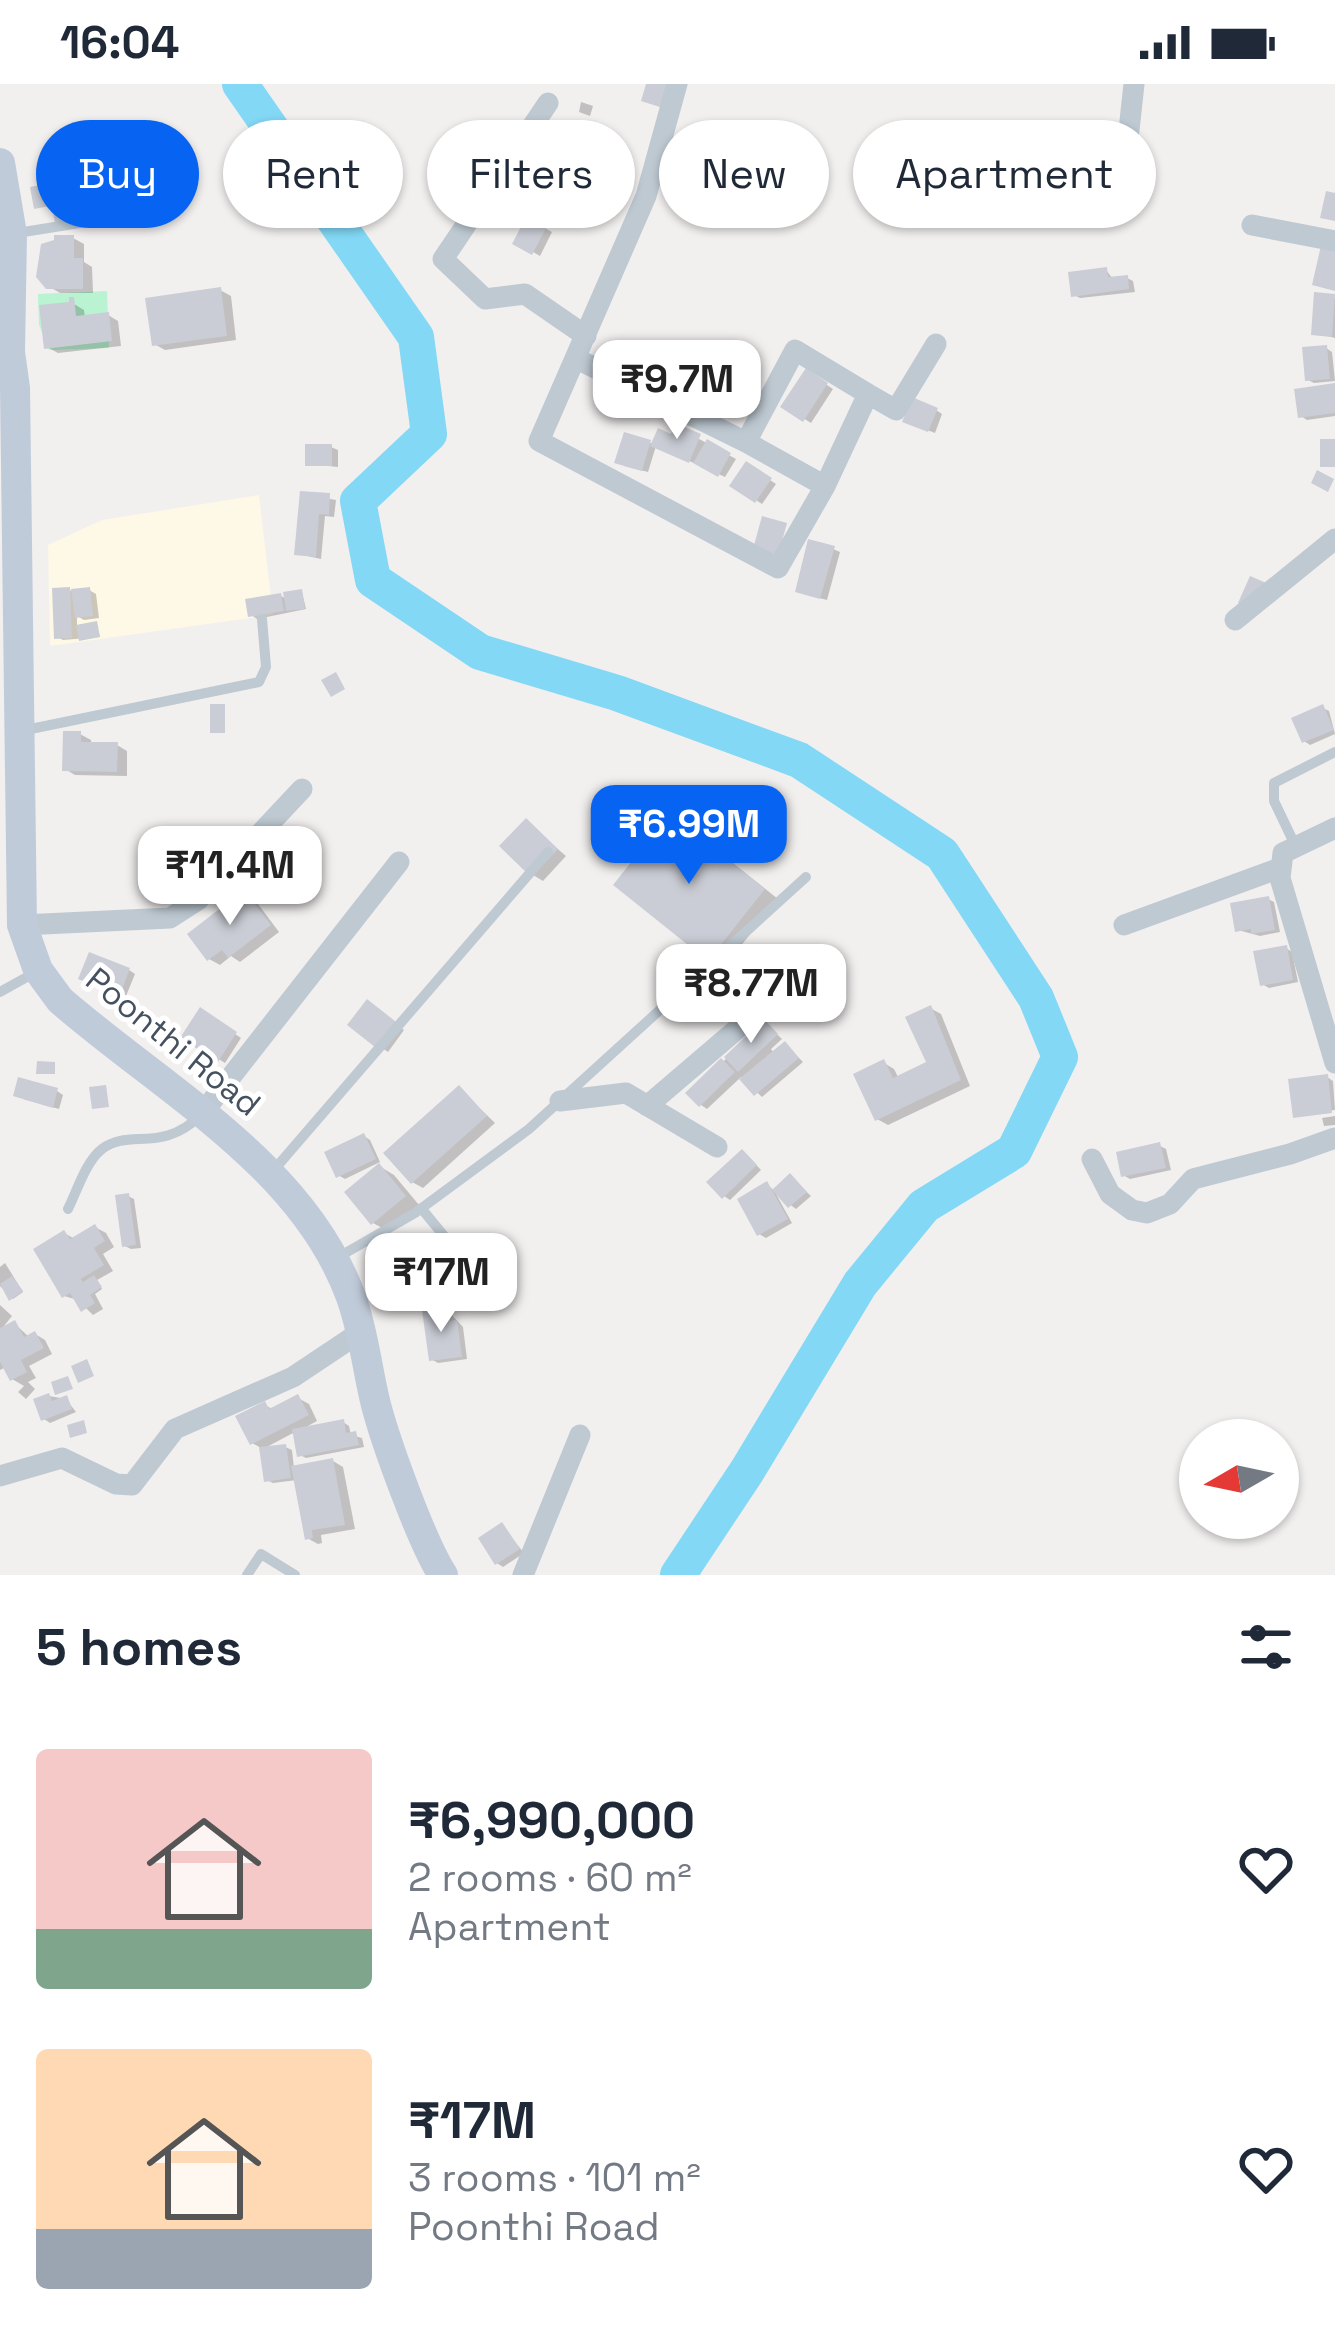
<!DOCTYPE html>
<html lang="en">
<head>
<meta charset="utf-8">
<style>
  body { margin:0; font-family:"Space Grotesk",sans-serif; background:#f2f2f3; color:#1f2937; height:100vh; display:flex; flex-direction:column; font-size:45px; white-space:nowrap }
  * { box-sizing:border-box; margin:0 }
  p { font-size:39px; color:#747a83 }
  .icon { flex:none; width:66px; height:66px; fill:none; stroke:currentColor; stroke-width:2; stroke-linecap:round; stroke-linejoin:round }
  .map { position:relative; height:1491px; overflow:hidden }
  .panel { display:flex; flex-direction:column; background:#fff; flex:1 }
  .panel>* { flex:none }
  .guide { position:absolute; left:36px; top:36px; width:1263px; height:108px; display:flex; gap:24px }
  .needle { width:78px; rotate:261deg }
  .controls { position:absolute; left:1179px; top:1335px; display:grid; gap:24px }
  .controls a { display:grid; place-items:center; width:120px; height:120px; border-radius:50%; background:#fff; box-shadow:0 3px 9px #0004; font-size:60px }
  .price { position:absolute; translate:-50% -102px; padding:0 27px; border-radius:24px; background:#fff; color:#222; font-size:39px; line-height:78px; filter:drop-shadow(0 3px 6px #0008) }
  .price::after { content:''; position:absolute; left:50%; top:72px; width:36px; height:27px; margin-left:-18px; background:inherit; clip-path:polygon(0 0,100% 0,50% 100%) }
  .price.selected { background:#0764f3; color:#fff }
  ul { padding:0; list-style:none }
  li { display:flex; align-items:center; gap:36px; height:300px; padding:0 36px }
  li span { display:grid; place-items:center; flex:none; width:336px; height:240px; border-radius:12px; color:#555 }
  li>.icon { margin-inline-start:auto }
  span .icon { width:144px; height:144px; fill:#fffc; stroke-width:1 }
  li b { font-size:51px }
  h2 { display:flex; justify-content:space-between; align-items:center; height:144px; padding:0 36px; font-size:51px }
  .pill { padding:0 42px; border-radius:54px; background:#fff; box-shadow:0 3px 9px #0004; font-size:42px; line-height:108px }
  .pill.selected { background:#0764f3; color:#fff }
  .status { display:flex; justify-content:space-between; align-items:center; height:84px; padding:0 60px; background:#fff; direction:ltr }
  .status svg { height:33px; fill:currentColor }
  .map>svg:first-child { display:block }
  .commercial { fill:#fef8e7 }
  .green { fill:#b9f3d2 }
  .shadow { fill:#0003 }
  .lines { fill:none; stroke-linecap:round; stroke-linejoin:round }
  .river { stroke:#82d8f5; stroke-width:36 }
  .building { fill:#cacdd5 }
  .lane { stroke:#bec9d2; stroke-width:10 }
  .street { stroke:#bec9d2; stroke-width:21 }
  .secondary { stroke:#c0cbda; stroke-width:30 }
  .labels { text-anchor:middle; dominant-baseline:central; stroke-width:10; stroke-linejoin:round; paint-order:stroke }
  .street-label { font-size:33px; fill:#45515f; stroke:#fff }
</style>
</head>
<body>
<div class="status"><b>16:04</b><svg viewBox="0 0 49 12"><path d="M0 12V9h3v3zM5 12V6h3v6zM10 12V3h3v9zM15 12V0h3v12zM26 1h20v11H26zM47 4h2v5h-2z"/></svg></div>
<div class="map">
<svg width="1335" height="1491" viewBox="0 0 1335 1491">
  <rect width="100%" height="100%" fill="#f2efef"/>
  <path class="commercial" d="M 259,411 L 273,531 L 50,562 L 48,461 L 102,436 Z"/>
  <path class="green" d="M 107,207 L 109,264 L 49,266 L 39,241 L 38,210 Z"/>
  <path class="shadow" d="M 581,18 L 593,22 L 590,32 L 579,28 Z
    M 707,43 L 735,61 L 721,82 L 693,64 Z
    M 105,86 L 116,92 L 123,134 L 54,121 L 37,123 L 45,103 L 52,107 Z
    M 528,135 L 552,148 L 540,172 L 516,158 Z
    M 73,154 L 84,160 L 84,178 L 92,183 L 93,209 L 60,209 L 48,202 L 57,159 Z
    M 1106,186 L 1113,195 L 1127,194 L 1133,197 L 1135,208 L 1080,214 L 1074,211 Z
    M 220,206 L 231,212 L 236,256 L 165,266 L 154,260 Z
    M 1317,212 L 1335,214 L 1335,254 L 1314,249 Z
    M 74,220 L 84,226 L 85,234 L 108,231 L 118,237 L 121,262 L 58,269 L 47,263 Z
    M 1326,264 L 1332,268 L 1335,297 L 1314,299 L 1308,296 Z
    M 807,288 L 833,305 L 811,339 L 784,322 Z
    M 1335,303 L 1335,332 L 1307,336 L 1301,332 Z
    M 936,326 L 942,330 L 935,349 L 912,340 Z
    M 677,343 L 736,375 L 725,393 L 656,362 L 648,388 L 624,382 L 626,352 L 654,360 L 672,353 Z
    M 331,363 L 338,366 L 338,383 L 308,380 Z
    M 747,381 L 776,400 L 762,420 L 733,401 Z
    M 303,410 L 336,416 L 334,433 L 325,432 L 321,475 L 298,470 Z
    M 833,465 L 840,468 L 827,516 L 804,510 Z
    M 89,506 L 96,510 L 99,534 L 84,536 L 77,532 L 77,543 L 96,540 L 100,553 L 63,556 L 57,553 L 55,507 Z
    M 302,508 L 306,525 L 257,535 L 251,531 L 281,512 L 288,516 Z
    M 1323,624 L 1329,627 L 1335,650 L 1310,661 L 1304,657 Z
    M 80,650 L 91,656 L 91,661 L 117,661 L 127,667 L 127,692 L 75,691 L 65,685 Z
    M 526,738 L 566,772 L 543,797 L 533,791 Z
    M 685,741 L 778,815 L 724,883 L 710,875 Z
    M 245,810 L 255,816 L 279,848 L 240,878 L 231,872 L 220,881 L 209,875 Z
    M 1268,815 L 1274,818 L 1280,848 L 1260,852 L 1238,846 Z
    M 1286,864 L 1292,868 L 1298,898 L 1269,904 L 1262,900 Z
    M 129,886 L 135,890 L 126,912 L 88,897 Z
    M 374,922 L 404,946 L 388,968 L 382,964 Z
    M 930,924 L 941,930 L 970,1002 L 888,1041 L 877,1035 L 884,979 L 894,985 L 899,995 L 930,979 Z
    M 201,927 L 241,954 L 225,979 L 184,953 Z
    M 765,939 L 782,955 L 771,965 L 774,969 L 785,960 L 803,978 L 762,1013 L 741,993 L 707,1025 L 701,1021 L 689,1009 Z
    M 1327,993 L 1333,997 L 1335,1026 L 1298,1030 Z
    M 460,1005 L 495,1039 L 423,1104 L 412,1098 Z
    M 57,1007 L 63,1011 L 59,1025 L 23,1015 Z
    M 1335,1032 L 1335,1041 L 1324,1042 L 1322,1034 Z
    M 364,1052 L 370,1056 L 380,1078 L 345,1095 L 338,1091 Z
    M 1160,1062 L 1166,1065 L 1171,1086 L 1130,1095 L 1123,1091 Z
    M 748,1072 L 761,1086 L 730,1116 L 724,1112 Z
    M 379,1082 L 394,1091 L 419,1121 L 388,1147 L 373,1139 Z
    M 791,1093 L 811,1112 L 796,1125 L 776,1110 L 792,1139 L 766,1154 L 759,1150 L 767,1101 L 775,1107 Z
    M 128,1112 L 134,1115 L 141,1164 L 131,1165 L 125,1162 Z
    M 95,1143 L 106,1149 L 114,1163 L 103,1170 L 113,1187 L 97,1196 L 102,1205 L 95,1210 L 103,1225 L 93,1231 L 78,1216 L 64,1212 L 64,1149 L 75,1155 Z
    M 5,1179 L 23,1208 L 13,1215 L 0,1202 L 0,1183 Z
    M 0,1221 L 12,1232 L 0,1247 Z
    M 447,1226 L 463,1243 L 467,1275 L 438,1279 L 431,1275 Z
    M 15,1240 L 29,1253 L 35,1250 L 45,1256 L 52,1270 L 29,1282 L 36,1294 L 28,1298 L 35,1305 L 26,1315 L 18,1308 L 24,1302 L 12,1295 L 6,1283 L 0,1286 L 0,1248 Z
    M 49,1312 L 66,1315 L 76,1328 L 50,1339 L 44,1335 Z
    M 298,1314 L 309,1320 L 317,1337 L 306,1343 L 343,1338 L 349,1342 L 351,1351 L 362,1354 L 364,1363 L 306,1374 L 300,1371 L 295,1348 L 263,1365 L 252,1359 L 265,1321 L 274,1326 Z
    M 285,1363 L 292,1366 L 294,1384 L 333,1377 L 343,1383 L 355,1445 L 321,1451 L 322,1459 L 318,1460 L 307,1454 L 297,1396 L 273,1399 L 267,1396 Z
    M 502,1442 L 524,1469 L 503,1483 L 497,1479 Z"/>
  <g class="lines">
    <path class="river" d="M 240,0 L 416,253 L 429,350 L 358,417 L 373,496 L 480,568 L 617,609 L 799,676 L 942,770 L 1036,914 L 1060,973 L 1014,1067 L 924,1122 L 860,1200 L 747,1387 L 678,1491"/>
  </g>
  <path class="building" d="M 646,0 L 670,0 L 663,24 L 641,17 Z
    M 706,39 L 731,55 L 714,81 L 689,65 Z
    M 106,82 L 114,129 L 55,139 L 46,93 Z
    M 45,100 L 50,122 L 34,125 L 30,103 Z
    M 1326,107 L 1335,109 L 1335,137 L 1320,134 Z
    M 527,131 L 547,142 L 532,171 L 512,160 Z
    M 54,151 L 74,151 L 74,174 L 83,174 L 83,205 L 46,205 L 36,193 L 41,160 L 54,156 Z
    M 1322,157 L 1335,161 L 1335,207 L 1312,201 Z
    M 1107,183 L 1108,193 L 1128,191 L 1129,205 L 1071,213 L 1068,188 Z
    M 221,203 L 227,252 L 152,262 L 145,214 Z
    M 1314,208 L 1335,210 L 1332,253 L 1311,251 Z
    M 69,213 L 74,213 L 76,232 L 109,228 L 112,257 L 44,265 L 39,221 L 69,218 Z
    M 1327,261 L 1330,295 L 1305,297 L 1302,263 Z
    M 806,284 L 828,299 L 803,338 L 780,323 Z
    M 1335,299 L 1335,329 L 1298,334 L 1294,305 Z
    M 912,313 L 938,324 L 928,348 L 902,338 Z
    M 675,339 L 701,350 L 689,379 L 650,362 L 658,344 L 671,350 Z
    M 624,348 L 651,356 L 642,387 L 614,379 Z
    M 707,355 L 731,369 L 718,393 L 693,379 Z
    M 1320,355 L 1335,355 L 1335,383 L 1320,383 Z
    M 305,360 L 332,360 L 332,382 L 305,382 Z
    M 746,377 L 772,394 L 755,419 L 729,402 Z
    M 1317,386 L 1334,395 L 1328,408 L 1311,399 Z
    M 300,407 L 330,409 L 329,431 L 319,430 L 316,473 L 294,471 Z
    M 762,432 L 787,439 L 778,472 L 753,465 Z
    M 808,455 L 835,462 L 820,515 L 795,508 Z
    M 1250,492 L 1271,501 L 1260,528 L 1238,519 Z
    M 70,503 L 72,554 L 54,555 L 52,504 Z
    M 90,503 L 93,532 L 75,534 L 71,505 Z
    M 302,505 L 305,525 L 286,527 L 283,508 Z
    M 281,509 L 284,527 L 248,533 L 245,515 Z
    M 97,537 L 100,553 L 79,557 L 76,541 Z
    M 336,588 L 345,605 L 331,613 L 321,596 Z
    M 210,620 L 225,620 L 225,649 L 210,649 Z
    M 1323,620 L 1334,646 L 1302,659 L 1291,634 Z
    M 63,647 L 81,647 L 81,658 L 118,658 L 117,688 L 62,687 Z
    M 670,729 L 765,805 L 708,877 L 613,801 Z
    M 526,734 L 558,765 L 531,793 L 499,762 Z
    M 244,806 L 271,841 L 228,874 L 222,866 L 207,877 L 187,850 Z
    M 1269,812 L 1275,846 L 1251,850 L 1251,845 L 1235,848 L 1230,819 Z
    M 1287,861 L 1293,896 L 1260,902 L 1253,867 Z
    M 89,868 L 130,884 L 120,911 L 78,895 Z
    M 367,915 L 400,941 L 380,967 L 347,941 Z
    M 931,921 L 961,996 L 875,1037 L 853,990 L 884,975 L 893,994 L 926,978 L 905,933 Z
    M 200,923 L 237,948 L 218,978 L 180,954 Z
    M 764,935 L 778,950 L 738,988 L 724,973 Z
    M 785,957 L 799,974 L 754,1012 L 739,995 Z
    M 721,974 L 735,988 L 699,1023 L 685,1009 Z
    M 37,977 L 55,978 L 55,990 L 36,990 Z
    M 1328,990 L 1332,1029 L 1293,1034 L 1288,995 Z
    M 18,993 L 58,1004 L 53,1024 L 13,1012 Z
    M 106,1001 L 109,1023 L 92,1025 L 89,1003 Z
    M 459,1001 L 487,1032 L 411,1100 L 383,1069 Z
    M 364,1049 L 376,1075 L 336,1094 L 324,1068 Z
    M 1160,1058 L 1166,1084 L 1121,1093 L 1116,1068 Z
    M 742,1065 L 757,1081 L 722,1115 L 706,1098 Z
    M 379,1079 L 406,1112 L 371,1141 L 344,1108 Z
    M 790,1089 L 807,1108 L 788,1124 L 772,1106 Z
    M 767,1097 L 788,1135 L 757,1152 L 737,1115 Z
    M 129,1109 L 136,1161 L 122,1163 L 115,1111 Z
    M 95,1140 L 105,1157 L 94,1164 L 104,1181 L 81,1195 L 83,1198 L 94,1191 L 102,1203 L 90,1211 L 95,1219 L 81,1228 L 70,1209 L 62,1214 L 33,1165 L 64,1146 L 70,1155 Z
    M 12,1192 L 23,1207 L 9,1217 L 0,1200 Z
    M 448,1223 L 450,1237 L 457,1236 L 462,1273 L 429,1277 L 422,1226 Z
    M 15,1236 L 24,1253 L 35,1247 L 44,1264 L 21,1276 L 27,1288 L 10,1297 L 0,1278 L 0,1244 Z
    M 87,1275 L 94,1292 L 78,1299 L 71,1282 Z
    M 68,1292 L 73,1305 L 55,1311 L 51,1298 Z
    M 49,1309 L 52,1317 L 67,1311 L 72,1325 L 41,1337 L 33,1315 Z
    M 298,1310 L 309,1331 L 250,1361 L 235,1332 L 265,1317 L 269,1325 Z
    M 344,1335 L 346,1349 L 356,1347 L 359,1361 L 297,1373 L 292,1345 Z
    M 84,1336 L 87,1349 L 70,1354 L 67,1341 Z
    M 286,1360 L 291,1394 L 264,1398 L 259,1363 Z
    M 333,1374 L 345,1441 L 312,1446 L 313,1454 L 305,1456 L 291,1382 Z
    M 502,1438 L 520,1465 L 495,1481 L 478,1454 Z"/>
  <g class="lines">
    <path class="lane" d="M 17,149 L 174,124
      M 21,647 L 259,598 L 266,583 L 262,535
      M 1296,763 L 1274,717 L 1274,699 L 1335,668
      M 0,908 L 36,888
      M 273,1087 L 548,768
      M 421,1124 L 477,1192
      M 68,1125 C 77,1107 86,1077 102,1065 C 130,1044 161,1070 201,1031
      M 335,1175 L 415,1129 L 529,1045 L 806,793
      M 247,1491 L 261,1470 L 295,1491"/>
    <path class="street" d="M 677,0 L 646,112 L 539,357 L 778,484 L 825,402 L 868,310 L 795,266 L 746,358 L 825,402
      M 548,19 L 443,175 L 485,215 L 525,210 L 586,252
      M 1124,92 L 1134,0
      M 1252,141 L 1335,157
      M 577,275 L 746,358
      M 868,310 L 896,326 L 936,260
      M 1235,536 L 1335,455
      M 1335,744 L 1283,769 L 1280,794 L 1335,979
      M 22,841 L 170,834 L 198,816 L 302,705
      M 1124,841 L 1280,784
      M 560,1017 L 626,1009 L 717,1063
      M 647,1022 L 757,928
      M 201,1031 L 399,778
      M 1092,1075 L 1110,1110 L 1132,1126 L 1147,1129 L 1170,1120 L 1193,1095 L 1290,1070 L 1335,1054
      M 0,1392 L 62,1374 L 116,1400 L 132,1401 L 175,1345 L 293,1293 L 362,1247
      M 523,1491 L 580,1351"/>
    <path class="secondary" d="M 0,79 L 12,150 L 10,268 L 15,304 L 22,841 L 38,886 L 60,916 C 162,1005 303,1081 351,1213 C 364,1249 367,1285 376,1321 C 386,1359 422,1459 443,1491"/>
  </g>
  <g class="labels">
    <g class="street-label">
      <text transform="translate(173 958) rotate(39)">Poonthi Road</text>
    </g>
  </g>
</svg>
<div class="controls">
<a><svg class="needle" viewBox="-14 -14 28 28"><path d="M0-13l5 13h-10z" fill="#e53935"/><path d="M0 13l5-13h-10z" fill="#747a83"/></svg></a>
</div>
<b class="price" style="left:677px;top:358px">₹9.7M</b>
<b class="price selected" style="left:689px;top:803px">₹6.99M</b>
<b class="price" style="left:230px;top:844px">₹11.4M</b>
<b class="price" style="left:751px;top:962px">₹8.77M</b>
<b class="price" style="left:441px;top:1251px">₹17M</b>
<div class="guide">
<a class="pill selected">Buy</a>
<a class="pill">Rent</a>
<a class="pill">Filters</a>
<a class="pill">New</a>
<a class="pill">Apartment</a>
</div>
</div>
<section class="panel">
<h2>5 homes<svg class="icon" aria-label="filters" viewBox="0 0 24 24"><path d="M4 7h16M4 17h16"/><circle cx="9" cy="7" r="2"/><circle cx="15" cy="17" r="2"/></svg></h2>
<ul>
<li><span style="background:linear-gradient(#f6c9c9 75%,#7fa58c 0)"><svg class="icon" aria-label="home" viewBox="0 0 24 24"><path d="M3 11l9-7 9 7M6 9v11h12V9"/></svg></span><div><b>₹6,990,000</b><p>2 rooms · 60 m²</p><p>Apartment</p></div><svg class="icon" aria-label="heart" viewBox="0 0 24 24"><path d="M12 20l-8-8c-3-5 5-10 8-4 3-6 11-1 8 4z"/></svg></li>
<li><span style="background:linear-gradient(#ffd9b3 75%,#9aa5b1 0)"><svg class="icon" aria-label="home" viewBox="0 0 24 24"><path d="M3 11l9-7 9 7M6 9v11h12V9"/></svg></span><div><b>₹17M</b><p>3 rooms · 101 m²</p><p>Poonthi Road</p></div><svg class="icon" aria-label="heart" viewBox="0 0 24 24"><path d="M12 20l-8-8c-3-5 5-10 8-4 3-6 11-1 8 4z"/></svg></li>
</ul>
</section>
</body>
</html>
